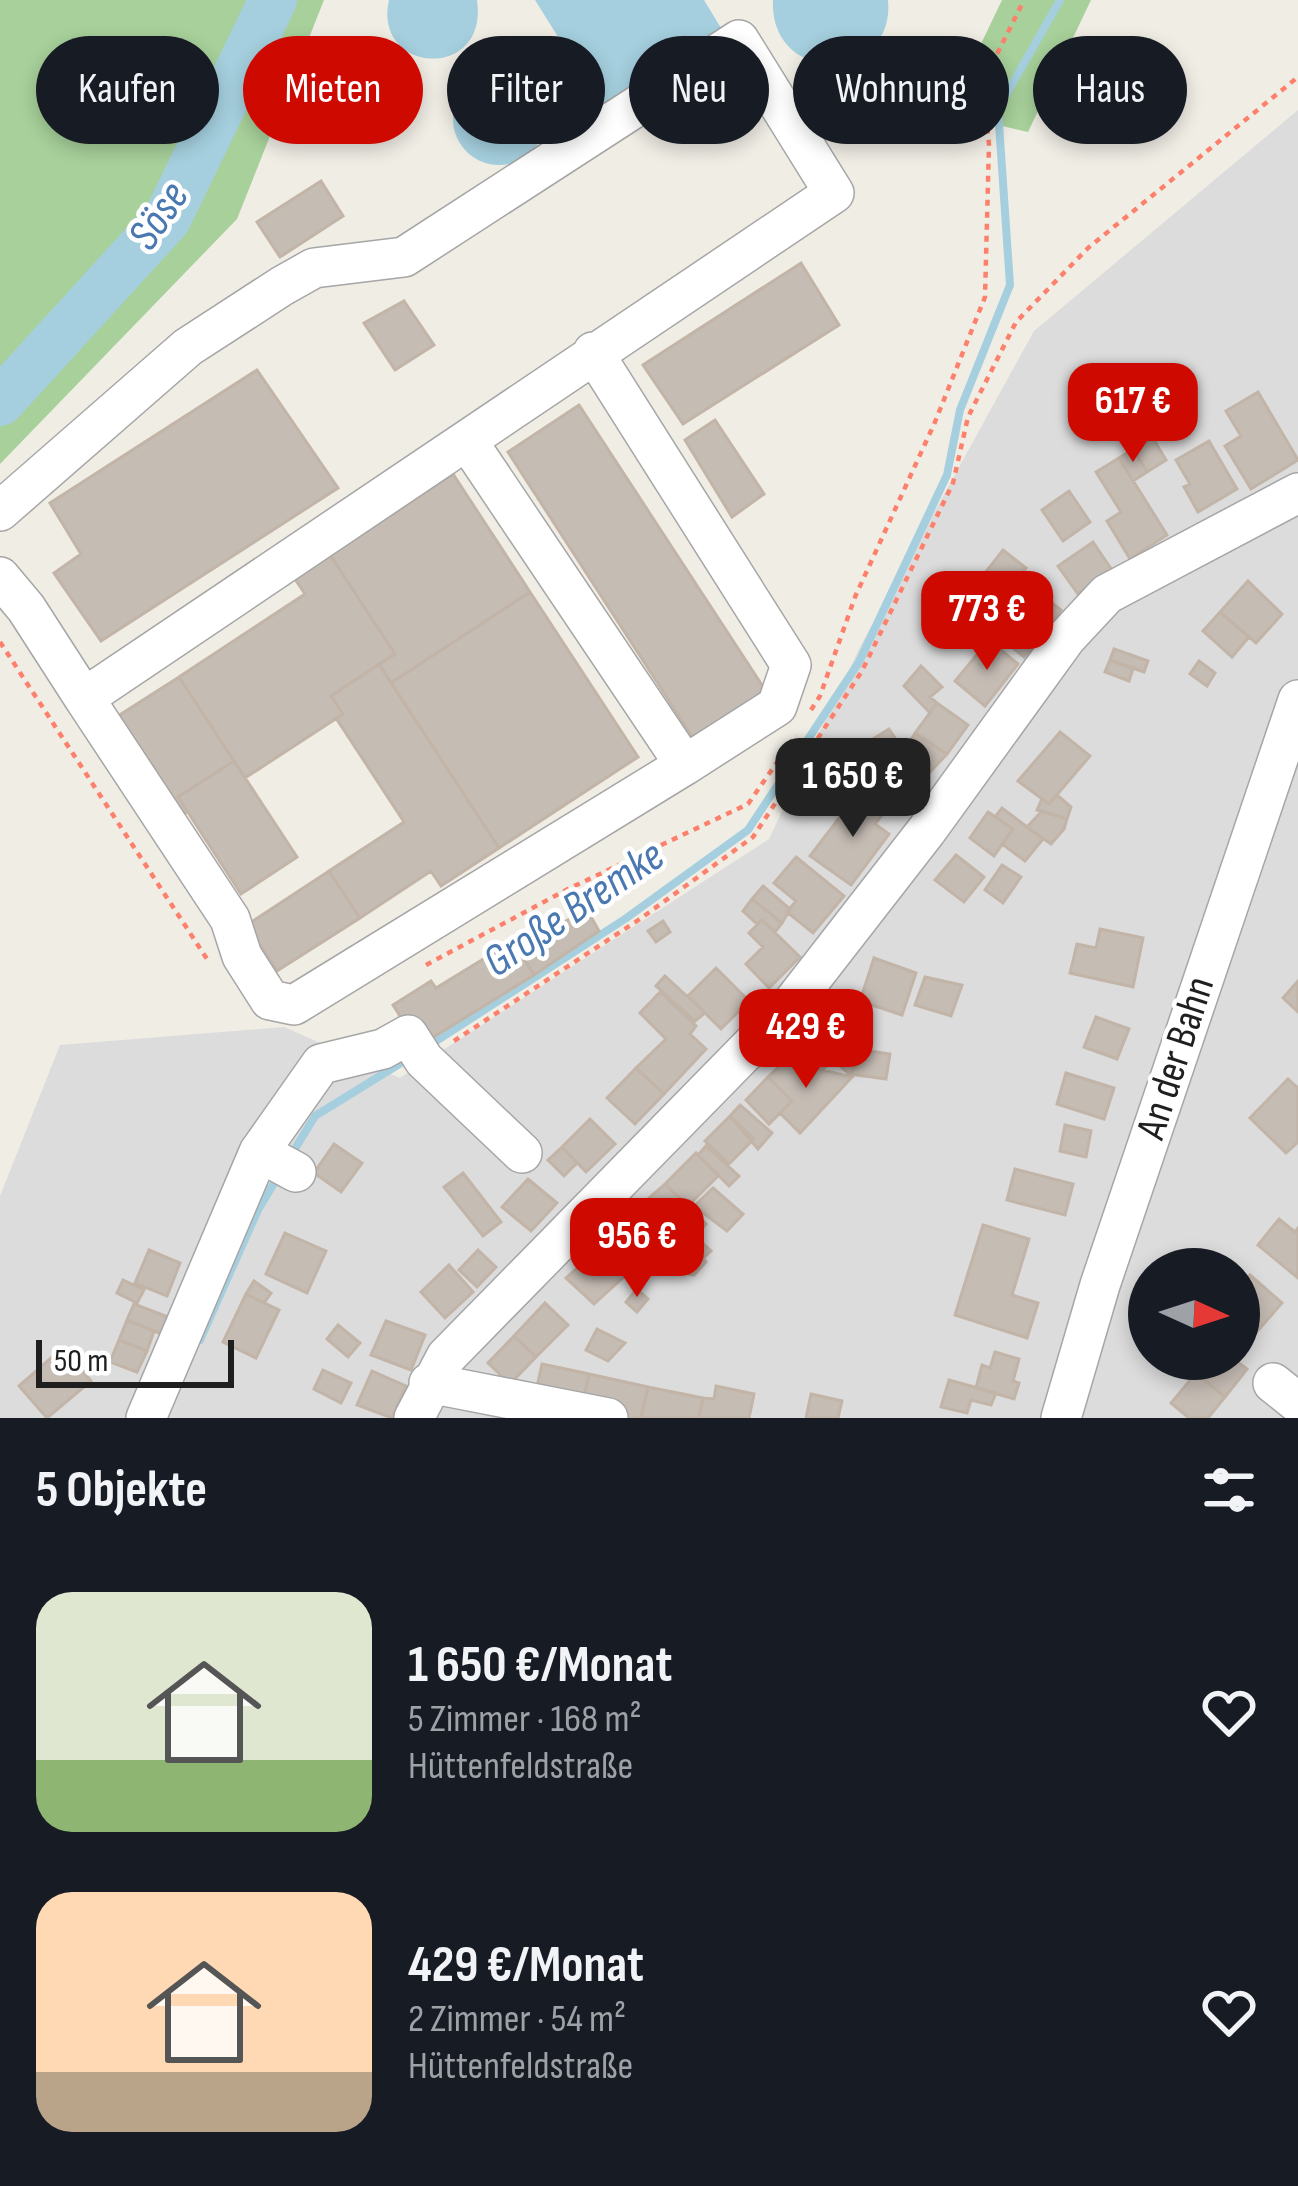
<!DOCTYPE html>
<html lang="de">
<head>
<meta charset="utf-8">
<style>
  body { margin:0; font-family:"Sofia Sans Condensed",sans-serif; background:#242831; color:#f1f3f6; height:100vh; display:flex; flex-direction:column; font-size:45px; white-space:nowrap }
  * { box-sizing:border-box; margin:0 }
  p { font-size:39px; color:#9ea1a6 }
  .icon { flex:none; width:66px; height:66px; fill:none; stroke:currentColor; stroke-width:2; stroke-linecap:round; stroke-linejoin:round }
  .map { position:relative; height:1418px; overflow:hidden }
  .panel { display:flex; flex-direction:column; background:#171b24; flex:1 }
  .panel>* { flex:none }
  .hud { position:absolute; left:36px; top:36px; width:1227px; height:108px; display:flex; gap:24px }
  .needle { width:78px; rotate:93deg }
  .fabs { position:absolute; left:1128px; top:1248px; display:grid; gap:24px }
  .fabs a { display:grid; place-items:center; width:132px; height:132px; border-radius:50%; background:#171b24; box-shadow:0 6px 18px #0003; font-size:60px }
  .scale { position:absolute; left:36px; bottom:30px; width:198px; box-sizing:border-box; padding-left:12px; border:6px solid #1f1f1f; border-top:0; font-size:33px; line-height:42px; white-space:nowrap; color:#1f1f1f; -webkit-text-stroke:9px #fff; paint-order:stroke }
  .price { position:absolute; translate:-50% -102px; padding:0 27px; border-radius:24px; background:#ce0a00; color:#fff; font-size:39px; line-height:78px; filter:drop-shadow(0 3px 6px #0008) }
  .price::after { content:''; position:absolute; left:50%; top:72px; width:36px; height:27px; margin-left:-18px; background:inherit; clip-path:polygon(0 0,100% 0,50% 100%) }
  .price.active { background:#222; color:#fff }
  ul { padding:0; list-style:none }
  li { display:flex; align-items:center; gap:36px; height:300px; padding:0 36px }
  li span { display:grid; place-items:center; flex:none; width:336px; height:240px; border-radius:36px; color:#555 }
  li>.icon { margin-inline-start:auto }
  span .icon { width:144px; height:144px; fill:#fffc; stroke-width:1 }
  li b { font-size:51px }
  h2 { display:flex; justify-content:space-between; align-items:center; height:144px; padding:0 36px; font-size:51px }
  .tag { padding:0 42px; border-radius:54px; background:#171b24; box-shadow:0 6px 18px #0003; font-size:42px; line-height:108px }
  .tag.active { background:#ce0a00; color:#fff }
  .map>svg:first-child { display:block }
  .residential { fill:#dddcdc; fill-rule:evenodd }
  .forest { fill:#a7d09a }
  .water { fill:#a5cfde }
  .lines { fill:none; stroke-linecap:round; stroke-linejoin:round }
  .stream { stroke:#a5cfde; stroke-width:8 }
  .river { stroke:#a5cfde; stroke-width:48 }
  .building { fill:#c5bcb4; stroke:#c2b4a7; stroke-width:3 }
  .minor-casing { stroke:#a6a6a6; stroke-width:42 }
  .path { stroke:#fc806b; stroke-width:4.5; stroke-dasharray:6 6; stroke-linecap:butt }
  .minor { stroke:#fff; stroke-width:39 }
  .labels { text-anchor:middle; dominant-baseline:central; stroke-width:9; stroke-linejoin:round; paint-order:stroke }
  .street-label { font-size:42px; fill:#1f1f1f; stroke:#fff }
  .water-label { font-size:45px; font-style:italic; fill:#4a78b1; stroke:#fff }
</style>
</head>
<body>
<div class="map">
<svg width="1298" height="1418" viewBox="0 0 1298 1418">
  <rect width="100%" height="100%" fill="#f0ede5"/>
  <path class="residential" d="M 1298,110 L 1298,1418 L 0,1418 L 0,1196 L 60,1045 L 284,1027 L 400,1078 L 769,839 L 861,645 L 1034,331 ZM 1149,1269 L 1239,1269 L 1239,1359 L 1149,1359 Z"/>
  <path class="forest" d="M 0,0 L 324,0 L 237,219 L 0,464 Z
    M 1002,0 L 1091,0 L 1028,132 L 948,113 Z"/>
  <path class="water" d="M 389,0 L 477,0 C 489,82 372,74 389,0 Z
    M 535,0 L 704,0 L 724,33 L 603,109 Z
    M 773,0 L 888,0 C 896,83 769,87 773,0 Z
    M453 119a46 46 0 1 1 92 0a46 46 0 1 1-92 0Z"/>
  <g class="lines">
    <path class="stream" d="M 427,1047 L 625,919 L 748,830 L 859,662 L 947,475 L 960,410 L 1010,285 L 998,109 L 1060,0
      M 290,1157 L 315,1116 L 409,1058
      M 200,1340 L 258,1210 L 279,1175"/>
    <path class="river" d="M 0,402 L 167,219 L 273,0"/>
  </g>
  <path class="building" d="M 321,181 L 343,216 L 280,257 L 257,222 Z
    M 801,263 L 839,325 L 683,424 L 643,365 Z
    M 404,301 L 434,345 L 395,370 L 364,323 Z
    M 257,370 L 338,488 L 101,641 L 54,573 L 81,554 L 50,503 Z
    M 1258,392 L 1298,460 L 1251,489 L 1225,446 L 1241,436 L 1226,411 Z
    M 579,405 L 769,696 L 697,744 L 508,452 Z
    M 715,420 L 764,494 L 732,517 L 685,440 Z
    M 1153,438 L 1166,460 L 1147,472 L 1133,449 Z
    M 1209,441 L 1237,489 L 1198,512 L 1184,487 L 1190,484 L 1176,460 Z
    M 1133,449 L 1147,472 L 1133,481 L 1119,458 Z
    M 1119,458 L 1167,535 L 1130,559 L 1107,521 L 1121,512 L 1096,472 Z
    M 453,474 L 530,592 L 391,683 L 379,664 L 395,654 L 330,555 Z
    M 1069,491 L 1090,522 L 1063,541 L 1042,510 Z
    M 1093,542 L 1112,570 L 1078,594 L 1058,566 Z
    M 327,550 L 395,654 L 331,696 L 343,714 L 245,778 L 179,677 L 305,594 L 291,573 Z
    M 1003,550 L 1026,568 L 1008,591 L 985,573 Z
    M 1248,581 L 1282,614 L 1256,643 L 1220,612 Z
    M 1034,589 L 1061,610 L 1041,636 L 1015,615 Z
    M 530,592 L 638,757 L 499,848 L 391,683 Z
    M 1220,612 L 1249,637 L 1232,657 L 1203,631 Z
    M 1015,615 L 1041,636 L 1024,657 L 998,636 Z
    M 973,620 L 992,636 L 984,646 L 965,630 Z
    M 989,640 L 1018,664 L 985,706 L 955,681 Z
    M 1114,649 L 1148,661 L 1144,672 L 1110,660 Z
    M 1110,660 L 1133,669 L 1129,681 L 1105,672 Z
    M 1199,661 L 1215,673 L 1207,686 L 1190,674 Z
    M 379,664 L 499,848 L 441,886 L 431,871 L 360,918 L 329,871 L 404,822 L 336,718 L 343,714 L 331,696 Z
    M 921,666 L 942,687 L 930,697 L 937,703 L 930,713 L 904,686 Z
    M 179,677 L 234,761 L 178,797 L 187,811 L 179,816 L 115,718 Z
    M 937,703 L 968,725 L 947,754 L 915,733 Z
    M 889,729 L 911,762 L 880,782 L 857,749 Z
    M 1060,732 L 1090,756 L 1049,804 L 1018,781 Z
    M 915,733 L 947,754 L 929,773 L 906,748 Z
    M 915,759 L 926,775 L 897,795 L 886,779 Z
    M 234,761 L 297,857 L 241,894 L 178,797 Z
    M 871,790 L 890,805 L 875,824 L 889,834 L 851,885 L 810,856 L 843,813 L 849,818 Z
    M 1057,795 L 1071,807 L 1067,819 L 1037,810 L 1042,799 L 1049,804 Z
    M 1002,808 L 1043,839 L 1025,861 L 1002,844 L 1013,829 L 995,817 Z
    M 1042,811 L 1067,819 L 1064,829 L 1051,844 L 1027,827 Z
    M 988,812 L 1013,829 L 994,856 L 970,838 Z
    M 956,855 L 984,877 L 964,902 L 935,880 Z
    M 796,857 L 844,896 L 813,933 L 787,912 L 796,901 L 774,883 Z
    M 1002,865 L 1021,877 L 1003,903 L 985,890 Z
    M 329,871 L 360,918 L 277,971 L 247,925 Z
    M 763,886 L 790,909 L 782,923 L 752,899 Z
    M 752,899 L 782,923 L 775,932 L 762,920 L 757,924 L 743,911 Z
    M 587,910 L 599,931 L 534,975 L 513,941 L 534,928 L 539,935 Z
    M 762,920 L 800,957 L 769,988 L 746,964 L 763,947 L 749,933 Z
    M 663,921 L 670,932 L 656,942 L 648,931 Z
    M 1100,929 L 1143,938 L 1133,987 L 1070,973 L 1077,944 L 1096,948 Z
    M 513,941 L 534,975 L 419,1046 L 393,1005 L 431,981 L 436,988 Z
    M 874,958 L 916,973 L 902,1015 L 860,1001 Z
    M 716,968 L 749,1001 L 721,1029 L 688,996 Z
    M 665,976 L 705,1013 L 695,1021 L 656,986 Z
    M 925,977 L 962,985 L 951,1016 L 915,1005 Z
    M 1298,981 L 1298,1012 L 1283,998 Z
    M 660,992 L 696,1026 L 690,1034 L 706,1049 L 664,1094 L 636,1068 L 666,1039 L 640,1013 Z
    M 823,1017 L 855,1044 L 858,1040 L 870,1051 L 849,1074 L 832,1059 L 822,1071 L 796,1048 Z
    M 1096,1017 L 1129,1029 L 1117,1059 L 1084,1047 Z
    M 870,1051 L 890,1054 L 886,1079 L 849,1074 Z
    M 785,1061 L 852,1077 L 800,1133 L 780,1113 L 792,1101 L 768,1077 Z
    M 636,1068 L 664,1094 L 635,1124 L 607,1098 Z
    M 1066,1073 L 1114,1088 L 1104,1119 L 1057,1104 Z
    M 768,1077 L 792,1101 L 769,1124 L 746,1100 Z
    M 1288,1079 L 1298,1088 L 1298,1142 L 1286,1153 L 1250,1118 Z
    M 740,1105 L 772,1133 L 758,1149 L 730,1116 Z
    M 730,1116 L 754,1139 L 729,1164 L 705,1141 Z
    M 590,1119 L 615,1144 L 586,1172 L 562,1147 Z
    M 1065,1125 L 1091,1131 L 1086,1157 L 1060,1151 Z
    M 334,1144 L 362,1163 L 341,1192 L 314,1173 Z
    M 706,1146 L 739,1176 L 729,1186 L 698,1155 Z
    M 562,1147 L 577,1163 L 564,1176 L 548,1160 Z
    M 696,1153 L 718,1176 L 688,1206 L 665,1184 Z
    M 1015,1169 L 1073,1184 L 1065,1215 L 1007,1200 Z
    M 463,1173 L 501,1222 L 483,1236 L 444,1187 Z
    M 528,1179 L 557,1203 L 531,1231 L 502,1207 Z
    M 665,1184 L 698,1216 L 682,1232 L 649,1198 Z
    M 713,1188 L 743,1214 L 727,1231 L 694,1206 Z
    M 649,1198 L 682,1232 L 654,1259 L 621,1225 Z
    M 698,1216 L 706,1224 L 695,1236 L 711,1251 L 703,1258 L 706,1262 L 694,1275 L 674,1271 L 659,1255 Z
    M 1279,1219 L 1295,1232 L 1298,1228 L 1298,1278 L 1258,1245 Z
    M 983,1225 L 1029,1239 L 1012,1295 L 1038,1303 L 1027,1338 L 955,1315 Z
    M 285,1233 L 326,1251 L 307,1293 L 266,1274 Z
    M 613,1236 L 648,1270 L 636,1282 L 627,1274 L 594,1304 L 566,1278 Z
    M 149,1250 L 180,1263 L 167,1296 L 135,1283 Z
    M 478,1250 L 496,1267 L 477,1287 L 459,1270 Z
    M 449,1265 L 473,1292 L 445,1318 L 421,1292 Z
    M 1250,1275 L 1282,1303 L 1254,1335 L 1239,1322 L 1239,1288 Z
    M 123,1280 L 144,1290 L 137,1303 L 117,1293 Z
    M 254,1281 L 271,1293 L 264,1303 L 246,1294 Z
    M 637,1289 L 648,1299 L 637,1312 L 626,1302 Z
    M 246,1294 L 279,1310 L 256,1358 L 223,1342 Z
    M 545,1303 L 568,1325 L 536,1357 L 514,1336 Z
    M 134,1304 L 171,1318 L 164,1335 L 127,1320 Z
    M 127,1320 L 154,1331 L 147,1351 L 119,1340 Z
    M 386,1321 L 425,1335 L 411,1370 L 371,1355 Z
    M 338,1325 L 360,1343 L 348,1357 L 327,1339 Z
    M 597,1329 L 625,1343 L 608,1361 L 586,1350 Z
    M 514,1336 L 536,1357 L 510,1384 L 488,1363 Z
    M 119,1340 L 147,1351 L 137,1372 L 110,1362 Z
    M 995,1352 L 1019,1359 L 1013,1381 L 1019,1383 L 1014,1399 L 976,1388 L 982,1365 L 990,1368 Z
    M 52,1357 L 64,1370 L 74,1361 L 91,1381 L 47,1418 L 19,1386 Z
    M 1199,1359 L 1234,1359 L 1247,1369 L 1225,1397 L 1196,1373 L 1204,1363 Z
    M 542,1364 L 589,1374 L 581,1412 L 534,1401 Z
    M 323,1370 L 351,1383 L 341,1403 L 314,1389 Z
    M 372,1371 L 406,1386 L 392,1418 L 357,1405 Z
    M 1196,1373 L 1225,1397 L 1208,1418 L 1189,1418 L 1171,1403 Z
    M 589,1374 L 648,1387 L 641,1418 L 611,1418 L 581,1412 Z
    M 949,1380 L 996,1393 L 991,1405 L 971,1400 L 967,1413 L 941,1407 Z
    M 716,1386 L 754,1394 L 749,1418 L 699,1418 L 703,1398 L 714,1399 Z
    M 648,1387 L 703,1398 L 699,1418 L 641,1418 Z
    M 811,1394 L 842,1401 L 838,1418 L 806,1418 Z"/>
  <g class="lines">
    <defs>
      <path id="minor" d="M 468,442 L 685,765 L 777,706 L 791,665 L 593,352
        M 0,511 L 188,347 L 282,286 L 314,268 L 404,257 L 739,40 L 834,193 L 84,698 L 26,608 L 0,577
        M 84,698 L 230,919 L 242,956 L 270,1000 L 294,1005 L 685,765
        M 259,1152 L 296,1172
        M 429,1383 L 608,1418
        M 1273,1383 L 1298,1403
        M 146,1418 L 259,1152 L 321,1064 L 383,1049 L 408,1035 L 424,1060 L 522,1153
        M 414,1418 L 446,1357 L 791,1005 L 927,830 L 1066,638 L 1107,594 L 1298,493
        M 1061,1418 L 1100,1285 L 1298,700"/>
    </defs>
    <use href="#minor" class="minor-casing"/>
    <path class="path" d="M 0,642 L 207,959
      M 811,710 L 820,696 L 855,597 L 935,422 L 985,297 L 989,144 L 982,84 L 1024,0
      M 426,965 L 568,889 L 748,804 L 796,735
      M 454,1041 L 640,919 L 753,837 L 862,671 L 953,483 L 968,417 L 1016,322 L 1088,248 L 1298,77"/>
    <use href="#minor" class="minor"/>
  </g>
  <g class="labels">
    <g class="street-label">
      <text transform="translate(1176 1058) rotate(-72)">An der Bahn</text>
    </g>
    <g class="water-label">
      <text transform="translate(159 216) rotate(-56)">Söse</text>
      <text transform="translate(574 909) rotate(-34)">Große Bremke</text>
    </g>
  </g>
</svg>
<div class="fabs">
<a><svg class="needle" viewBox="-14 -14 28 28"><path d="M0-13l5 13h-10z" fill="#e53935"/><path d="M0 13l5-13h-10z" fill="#9ea1a6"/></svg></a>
</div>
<div class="scale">50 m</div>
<b class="price" style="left:1133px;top:465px">617 €</b>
<b class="price" style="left:987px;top:673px">773 €</b>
<b class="price active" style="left:853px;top:840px">1 650 €</b>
<b class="price" style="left:806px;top:1091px">429 €</b>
<b class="price" style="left:637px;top:1300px">956 €</b>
<div class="hud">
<a class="tag">Kaufen</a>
<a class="tag active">Mieten</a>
<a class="tag">Filter</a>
<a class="tag">Neu</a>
<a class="tag">Wohnung</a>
<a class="tag">Haus</a>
</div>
</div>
<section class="panel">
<h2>5 Objekte<svg class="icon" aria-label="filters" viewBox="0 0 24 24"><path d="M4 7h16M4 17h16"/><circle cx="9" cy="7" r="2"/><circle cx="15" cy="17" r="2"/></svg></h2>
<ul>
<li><span style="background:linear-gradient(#dfe7d0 70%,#8fb573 0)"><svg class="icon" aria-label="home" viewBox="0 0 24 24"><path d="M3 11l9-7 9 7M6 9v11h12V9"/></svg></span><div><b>1 650 €/Monat</b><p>5 Zimmer · 168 m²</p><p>Hüttenfeldstraße</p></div><svg class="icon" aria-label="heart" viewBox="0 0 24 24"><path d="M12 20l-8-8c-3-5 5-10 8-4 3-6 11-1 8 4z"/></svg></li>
<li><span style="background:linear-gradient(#ffd9b3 75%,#b9a48a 0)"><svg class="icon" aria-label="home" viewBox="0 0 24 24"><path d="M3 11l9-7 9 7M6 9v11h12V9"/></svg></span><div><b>429 €/Monat</b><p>2 Zimmer · 54 m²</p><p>Hüttenfeldstraße</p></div><svg class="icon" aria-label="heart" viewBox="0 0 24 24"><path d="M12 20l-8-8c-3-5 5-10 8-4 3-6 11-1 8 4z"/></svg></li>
</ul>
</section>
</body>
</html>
